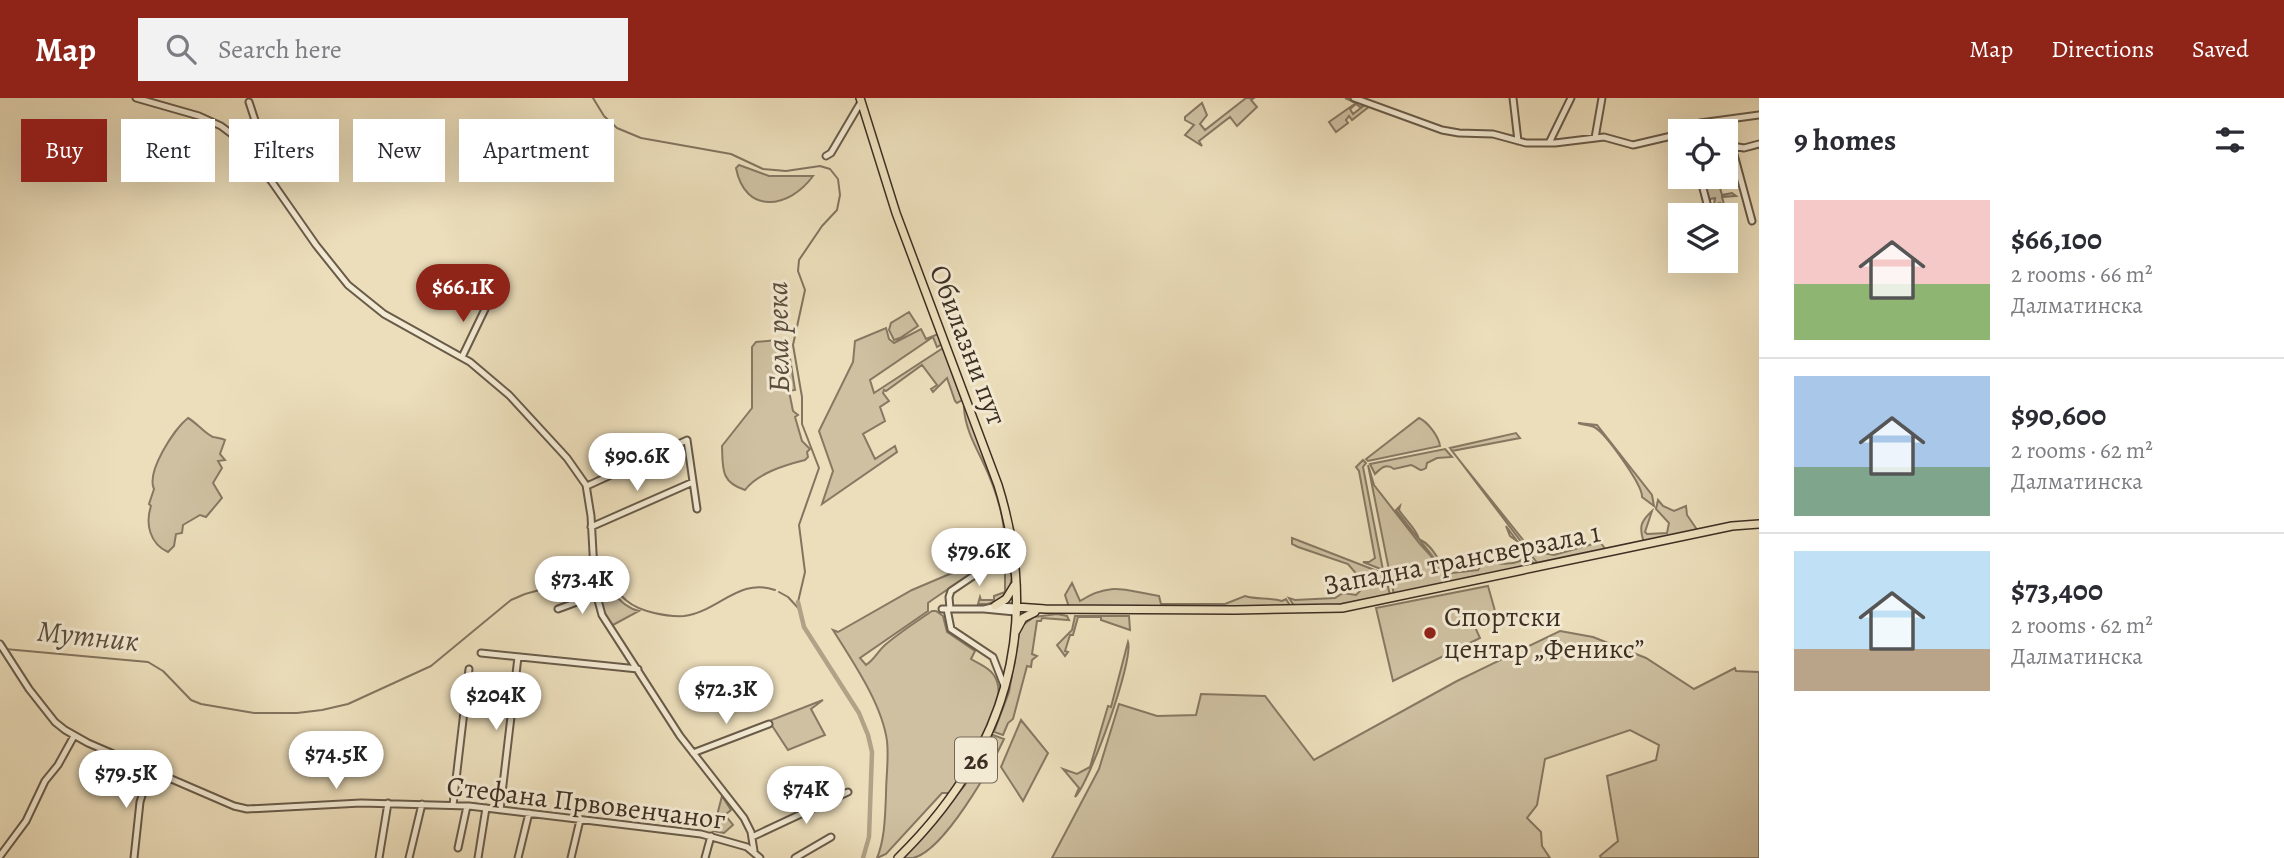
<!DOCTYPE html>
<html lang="en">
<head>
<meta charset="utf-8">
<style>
  body { margin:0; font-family:Alegreya,serif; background:#f2f2f3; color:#2b2b33; height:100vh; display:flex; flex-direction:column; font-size:26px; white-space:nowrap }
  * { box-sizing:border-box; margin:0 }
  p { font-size:23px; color:#7c7c81 }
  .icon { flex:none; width:38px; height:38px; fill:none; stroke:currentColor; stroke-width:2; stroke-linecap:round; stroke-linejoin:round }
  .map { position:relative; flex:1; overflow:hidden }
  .details { display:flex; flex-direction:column; background:#fff; width:525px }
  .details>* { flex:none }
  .hud { position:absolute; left:21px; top:21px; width:665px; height:63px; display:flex; gap:14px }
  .buttons { position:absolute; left:1668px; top:21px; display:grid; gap:14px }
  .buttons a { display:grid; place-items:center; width:70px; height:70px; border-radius:0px; background:#fff; box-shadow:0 7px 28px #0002; font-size:35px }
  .price { position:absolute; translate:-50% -60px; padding:0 16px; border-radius:24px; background:#fff; color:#222; font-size:23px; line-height:46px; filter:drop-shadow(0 2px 4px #0008) }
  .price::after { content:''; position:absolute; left:50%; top:42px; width:21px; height:16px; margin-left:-10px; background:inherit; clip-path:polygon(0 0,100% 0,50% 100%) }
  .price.active { background:#8f2418; color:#fff }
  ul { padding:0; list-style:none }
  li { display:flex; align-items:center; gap:21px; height:175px; padding:0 35px }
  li+li { border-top:2px solid #e1e1e2 }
  li span { display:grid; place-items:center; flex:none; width:196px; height:140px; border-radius:0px; color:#555 }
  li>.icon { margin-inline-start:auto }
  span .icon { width:84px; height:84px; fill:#fffc; stroke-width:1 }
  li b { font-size:30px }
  h2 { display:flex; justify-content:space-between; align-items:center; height:84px; padding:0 35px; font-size:30px }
  .pill { padding:0 24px; border-radius:0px; background:#fff; box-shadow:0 7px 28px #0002; font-size:24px; line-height:63px }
  .pill.active { background:#8f2418; color:#fff }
  header { display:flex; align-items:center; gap:42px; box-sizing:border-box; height:98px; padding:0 35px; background:#8f2418; color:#fff }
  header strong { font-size:33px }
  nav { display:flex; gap:38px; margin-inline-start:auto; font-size:24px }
  .search { width:490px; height:63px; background:#f2f2f3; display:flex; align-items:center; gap:18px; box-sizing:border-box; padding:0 24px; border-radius:0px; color:#7c7c81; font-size:26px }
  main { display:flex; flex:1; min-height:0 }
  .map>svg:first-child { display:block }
  .green { fill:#cec0a1; stroke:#867862; stroke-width:2 }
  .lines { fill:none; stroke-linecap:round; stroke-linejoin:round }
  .stream { stroke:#82745f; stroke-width:2 }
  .canal { stroke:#b0a287; stroke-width:4.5 }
  .minor-casing { stroke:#695b49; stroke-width:9 }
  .major-casing { stroke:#3d2f23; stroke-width:10 }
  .minor { stroke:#f3ead3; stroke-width:5 }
  .major { stroke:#ecdebb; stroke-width:7 }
  .poi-dot { fill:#8f2418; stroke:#f3ead3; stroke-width:2.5 }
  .labels { text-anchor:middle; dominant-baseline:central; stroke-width:6; stroke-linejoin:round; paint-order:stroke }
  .shield { fill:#f3ead3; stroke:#746758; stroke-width:2 }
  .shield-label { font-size:26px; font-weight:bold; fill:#3d2f23 }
  .street-label { font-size:28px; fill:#3d2f23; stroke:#f3ead3 }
  .poi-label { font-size:28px; fill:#3d2f23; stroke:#f3ead3; text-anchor:start }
  .water-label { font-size:30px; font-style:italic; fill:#5a4c3c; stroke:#f3ead3 }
</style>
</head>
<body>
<header>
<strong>Map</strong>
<div class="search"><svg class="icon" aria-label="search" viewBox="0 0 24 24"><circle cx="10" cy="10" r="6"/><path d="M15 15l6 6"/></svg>Search here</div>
<nav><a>Map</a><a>Directions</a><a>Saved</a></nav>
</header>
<main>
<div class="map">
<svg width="1759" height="760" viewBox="0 0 1759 760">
  <rect width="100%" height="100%" fill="#ecdebb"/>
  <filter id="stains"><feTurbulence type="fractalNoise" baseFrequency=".00286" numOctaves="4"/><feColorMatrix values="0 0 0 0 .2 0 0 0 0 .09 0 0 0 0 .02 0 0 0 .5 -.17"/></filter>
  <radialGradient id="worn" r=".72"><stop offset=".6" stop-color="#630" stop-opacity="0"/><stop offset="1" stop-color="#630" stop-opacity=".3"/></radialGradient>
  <path class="green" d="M 1246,0 L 1254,0 L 1251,2 L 1257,9 L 1237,28 L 1230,19 L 1199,43 L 1202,48 L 1185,37 L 1194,27 L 1185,22 L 1185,19 L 1202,5 L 1207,17 L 1200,26 L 1205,32 Z
    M 1345,0 L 1365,6 L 1360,9 L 1356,6 L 1350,11 L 1353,16 L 1366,6 L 1370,8 L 1352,22 L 1349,18 L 1346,22 L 1348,25 L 1336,34 L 1329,24 L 1356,5 Z
    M 1726,51 L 1731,53 L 1738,78 L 1718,83 L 1722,97 L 1732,95 L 1736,98 L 1722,99 L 1725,110 L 1722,111 L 1720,105 L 1714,107 L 1715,100 L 1710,101 L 1710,106 L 1702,79 L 1706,79 L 1707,82 L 1713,79 L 1726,79 Z
    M 739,67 L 769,78 L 813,78 C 789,111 745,117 736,70 Z
    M 909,214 L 918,228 L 900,240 L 894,242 L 889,232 L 891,225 Z
    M 886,230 L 889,241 L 894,245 L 921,231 L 926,241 L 938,236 L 942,246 L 937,249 L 933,239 L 870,282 L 874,295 L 943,250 L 962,302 L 957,305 L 955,303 L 947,280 L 933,294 L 931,291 L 937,287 L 922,267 L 886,293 L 884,292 L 883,295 L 889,303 L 880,309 L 885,323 L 863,336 L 875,361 L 895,348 L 897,354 L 822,406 L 833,373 L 819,333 L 853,264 L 855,243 Z
    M 787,241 L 795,292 L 789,293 L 793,313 L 798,317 L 795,319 L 802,343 L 810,351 L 807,354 L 808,359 L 805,362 C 785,367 758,375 745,392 C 720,384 723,370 722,348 L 752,310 L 752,249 L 756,244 Z
    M 964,310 L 968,314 L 1004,413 L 1012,480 L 1010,488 L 1001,501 L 988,506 L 978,506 L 980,499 L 981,502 L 994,502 L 994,498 L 1005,494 L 1005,470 L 994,460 L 932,502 L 928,505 L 928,513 L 860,560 L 866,567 C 875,561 878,553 885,547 C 900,534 916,524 932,513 L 936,513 L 943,518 L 947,534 L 975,553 L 971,561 C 977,565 988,569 993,576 C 1015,604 966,669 952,695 L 942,695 L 886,756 L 877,760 C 885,740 885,718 886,697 C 886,679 889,660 887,643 C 882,606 853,564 833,532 L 838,534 L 912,492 L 1004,453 C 1007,423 995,389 982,362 C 974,346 965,329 964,310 Z
    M 188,320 C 196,324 205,336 213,339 C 217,340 221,340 225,342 L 220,356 L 225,362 L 218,363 L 222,370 L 213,385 L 222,400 L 206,419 L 200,417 L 183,427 L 182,435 L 176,436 L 174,448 L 168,454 C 150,446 145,426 151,408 L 149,406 L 154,391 C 146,374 174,331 188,320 Z
    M 1419,320 C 1428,324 1439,339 1440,348 L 1368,363 L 1366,361 Z
    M 1578,325 L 1597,327 L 1652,397 L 1654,408 L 1642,399 C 1643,388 1606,335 1594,329 C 1590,327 1583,327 1578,325 Z
    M 1516,335 L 1520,340 L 1452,353 L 1532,453 L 1554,457 L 1600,444 L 1606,452 L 1538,466 L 1450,350 Z
    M 1445,351 L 1452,359 L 1437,360 L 1427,365 L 1426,370 C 1419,375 1418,369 1411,367 L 1394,371 C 1386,365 1381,370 1375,376 L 1370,366 Z
    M 1363,362 L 1366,365 L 1363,369 L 1383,472 L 1363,464 L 1369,464 L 1375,460 L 1359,373 L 1356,369 Z
    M 1368,367 L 1374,387 L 1420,446 L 1431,458 L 1447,485 L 1394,497 Z
    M 1658,402 L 1663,408 L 1674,413 L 1686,408 L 1687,417 L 1698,433 L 1644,445 C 1639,429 1640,424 1652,413 L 1645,434 L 1647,436 L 1667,435 L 1669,425 L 1656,411 Z
    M 1400,408 L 1399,412 C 1406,423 1416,430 1419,441 C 1436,449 1437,466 1452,475 L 1478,472 L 1480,469 L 1476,462 L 1480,459 C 1490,466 1508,468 1520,463 L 1514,449 L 1517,443 L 1510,438 L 1506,428 L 1535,467 L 1452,484 C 1434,459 1414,436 1396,412 Z
    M 1292,440 L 1385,476 L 1390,497 L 1331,508 L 1295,509 L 1289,500 L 1295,502 L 1335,500 L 1343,495 L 1356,497 L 1366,487 L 1348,466 L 1298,449 L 1292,446 Z
    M 1072,485 L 1080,503 C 1111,483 1126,493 1159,498 L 1161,506 L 1225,506 L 1245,498 C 1257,502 1269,499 1282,503 L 1286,501 L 1291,509 L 1069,509 L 1065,497 Z
    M 596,486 C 613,486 617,508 639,513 L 611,528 L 601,507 Z
    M 1488,488 L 1497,520 L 1488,527 L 1486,524 L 1475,529 L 1480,540 L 1393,583 L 1376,510 Z
    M 1057,516 L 1067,518 L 1069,522 L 1042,520 L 1041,523 L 1037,523 L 1032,556 L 1037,558 L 1032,562 L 1031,569 L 1027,568 L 1013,621 L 1008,625 L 1003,637 L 994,634 L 1009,594 L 1020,529 L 1034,519 Z
    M 1075,518 L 1129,518 L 1130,532 L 1101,522 L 1101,519 L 1078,519 L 1073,537 L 1070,537 L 1065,553 L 1068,554 L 1065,558 L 1057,547 L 1072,532 Z
    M 1560,533 L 1593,539 L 1646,560 L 1694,591 L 1735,570 L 1736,573 L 1759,574 L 1759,760 L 1601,760 L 1600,758 L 1618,743 L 1607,678 L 1656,662 L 1659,647 L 1630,632 L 1545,661 L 1537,707 L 1527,720 L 1541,734 L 1542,748 L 1550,760 L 1052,760 L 1099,671 L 1119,606 L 1157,618 L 1196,617 L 1201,596 L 1265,598 L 1314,662 L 1457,583 Z
    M 1128,544 C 1134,562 1090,684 1075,699 L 1079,690 L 1063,671 L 1077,676 L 1090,669 L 1108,608 L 1111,609 Z
    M 823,602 L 811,611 L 825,637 L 788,652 L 769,623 Z
    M 1021,622 L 1048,655 L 1023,703 L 1001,669 Z
    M 993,637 L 1004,641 C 991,669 944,753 913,760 C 910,760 906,760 902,760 L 937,722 L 965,687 Z
    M 722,698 L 731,712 L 725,717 L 733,727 L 724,735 L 713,733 Z"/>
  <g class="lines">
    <path class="stream" d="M 593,0 L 604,18 L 617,30 L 641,40 L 731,56 L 763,71 L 786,73 L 820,68 L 830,71 L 838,81 L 840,97 L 837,112 L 822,128 L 799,162 L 798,173 L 805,192 L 793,247 L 802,299 L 802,326 L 819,370 L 799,427 L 805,474 L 798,504
      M 779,494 L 788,499 L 800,512
      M 5,551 L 148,564 L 163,573 L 191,602 L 201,606 L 254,615 L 297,615 L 322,612 L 348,606 L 431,568 L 511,502 L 525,496 L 572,483 L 599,480 C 612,483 617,495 627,503 C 640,514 668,519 684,518 C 718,514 739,479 775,492"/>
    <path class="canal" d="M 798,504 L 804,529 L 859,615 L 868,637 L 872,654 L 869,739 L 863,760"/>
    <defs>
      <path id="minor" d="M 136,0 L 199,18 L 221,28 L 233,37 L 272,84 L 316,147 L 348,187 L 384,216 L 470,264 L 509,297 L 567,360 L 586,387 L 591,418 L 595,491 L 602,517 L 680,638 L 744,720 L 751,734 L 754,753
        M 1354,0 L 1442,32 L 1459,35 L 1493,36 L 1526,45 L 1555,45 L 1604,39 L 1633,47 L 1680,36
        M 1513,0 L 1518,43
        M 249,4 L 267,59 L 266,77
        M 1700,25 L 1759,17
        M 1595,40 L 1602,0
        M 1549,45 L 1571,0
        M 1726,47 L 1744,50 L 1759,46
        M 1732,49 L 1752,123
        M 826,58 L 831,55 L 861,4
        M 1700,79 L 1710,117
        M 462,259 L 487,207
        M 587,388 L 687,342 L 697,411
        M 591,429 L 693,384
        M 558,511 L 596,497
        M 942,511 L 984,511 L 1015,514
        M 947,511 L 951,531 L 993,559 L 1005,590
        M 950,511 L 949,499 L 951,493 L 994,464
        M 984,511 L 996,508 L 1016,509
        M 0,546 L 29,591 L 55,624 L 65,632 L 88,645 L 234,708 L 247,711 L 361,705 L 469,708 L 701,736 L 747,749 L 760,760
        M 481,555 L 638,571
        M 693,655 L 769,626
        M 453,707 L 469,571
        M 500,712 L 518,559
        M 752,739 L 848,694
        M 458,750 L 467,708
        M 0,758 L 26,723 L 45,683 L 58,667 L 74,638
        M 134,760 L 140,704 L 150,672
        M 379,760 L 388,705
        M 409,760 L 422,706
        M 478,760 L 486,710
        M 518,760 L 529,715
        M 571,760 L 580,722
        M 705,760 L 711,738
        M 795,760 L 831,739"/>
      <path id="major" d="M 860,0 L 896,115 L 998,387 C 1043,532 1005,655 898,760
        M 995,508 L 1006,501 L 1014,488
        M 1016,509 L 1045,511 L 1235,512 L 1342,510 L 1732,428 L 1759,426
        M 1016,533 L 1023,520 L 1035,514"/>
    </defs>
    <use href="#minor" class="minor-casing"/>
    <use href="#major" class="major-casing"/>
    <use href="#minor" class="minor"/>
    <use href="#major" class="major"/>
  </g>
  <circle class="poi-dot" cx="1430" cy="535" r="7"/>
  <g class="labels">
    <rect class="shield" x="955" y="639.5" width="42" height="45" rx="5"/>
    <g class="shield-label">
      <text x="976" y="662">26</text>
    </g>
    <g class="street-label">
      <text transform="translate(968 247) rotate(69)">Обилазни пут</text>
      <text transform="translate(1462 461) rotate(-11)">Западна трансверзала 1</text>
      <text transform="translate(586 705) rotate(7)">Стефана Првовенчаног</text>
    </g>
    <g class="poi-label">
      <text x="1444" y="519">Спортски<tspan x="1444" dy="32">центар „Феникс”</tspan></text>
    </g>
    <g class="water-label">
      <text transform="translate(778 239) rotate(-91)">Бела река</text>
      <text transform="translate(88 538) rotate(6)">Мутник</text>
    </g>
  </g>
  <rect width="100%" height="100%" filter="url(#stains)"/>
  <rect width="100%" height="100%" fill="url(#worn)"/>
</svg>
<div class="buttons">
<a><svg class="icon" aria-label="locate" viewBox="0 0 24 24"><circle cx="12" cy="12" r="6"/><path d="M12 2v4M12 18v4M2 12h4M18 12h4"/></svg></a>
<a><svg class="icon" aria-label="layers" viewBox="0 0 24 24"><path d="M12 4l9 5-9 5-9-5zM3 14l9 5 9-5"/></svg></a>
</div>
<b class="price active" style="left:463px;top:226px">$66.1K</b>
<b class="price" style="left:637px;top:395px">$90.6K</b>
<b class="price" style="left:979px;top:490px">$79.6K</b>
<b class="price" style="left:582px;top:518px">$73.4K</b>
<b class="price" style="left:726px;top:628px">$72.3K</b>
<b class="price" style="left:496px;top:634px">$204K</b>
<b class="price" style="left:336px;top:693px">$74.5K</b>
<b class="price" style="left:126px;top:712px">$79.5K</b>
<b class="price" style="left:806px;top:728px">$74K</b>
<div class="hud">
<a class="pill active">Buy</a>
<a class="pill">Rent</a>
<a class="pill">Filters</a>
<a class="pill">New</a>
<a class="pill">Apartment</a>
</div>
</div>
<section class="details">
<h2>9 homes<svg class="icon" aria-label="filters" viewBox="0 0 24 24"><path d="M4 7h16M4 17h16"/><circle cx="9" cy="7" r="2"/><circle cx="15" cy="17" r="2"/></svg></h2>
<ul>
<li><span style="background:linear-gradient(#f6c9c9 60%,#8fb573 0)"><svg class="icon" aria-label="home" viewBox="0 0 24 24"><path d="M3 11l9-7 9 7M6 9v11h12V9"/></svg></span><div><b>$66,100</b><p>2 rooms · 66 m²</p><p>Далматинска</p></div></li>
<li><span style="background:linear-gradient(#a9c7e8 65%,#7fa58c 0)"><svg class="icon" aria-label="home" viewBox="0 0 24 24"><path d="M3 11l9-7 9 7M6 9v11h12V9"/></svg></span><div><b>$90,600</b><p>2 rooms · 62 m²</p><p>Далматинска</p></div></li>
<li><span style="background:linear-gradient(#bfe0f5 70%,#b9a48a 0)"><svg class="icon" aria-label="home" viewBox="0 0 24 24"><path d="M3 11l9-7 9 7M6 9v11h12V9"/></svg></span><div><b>$73,400</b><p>2 rooms · 62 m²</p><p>Далматинска</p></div></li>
</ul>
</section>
</main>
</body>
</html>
